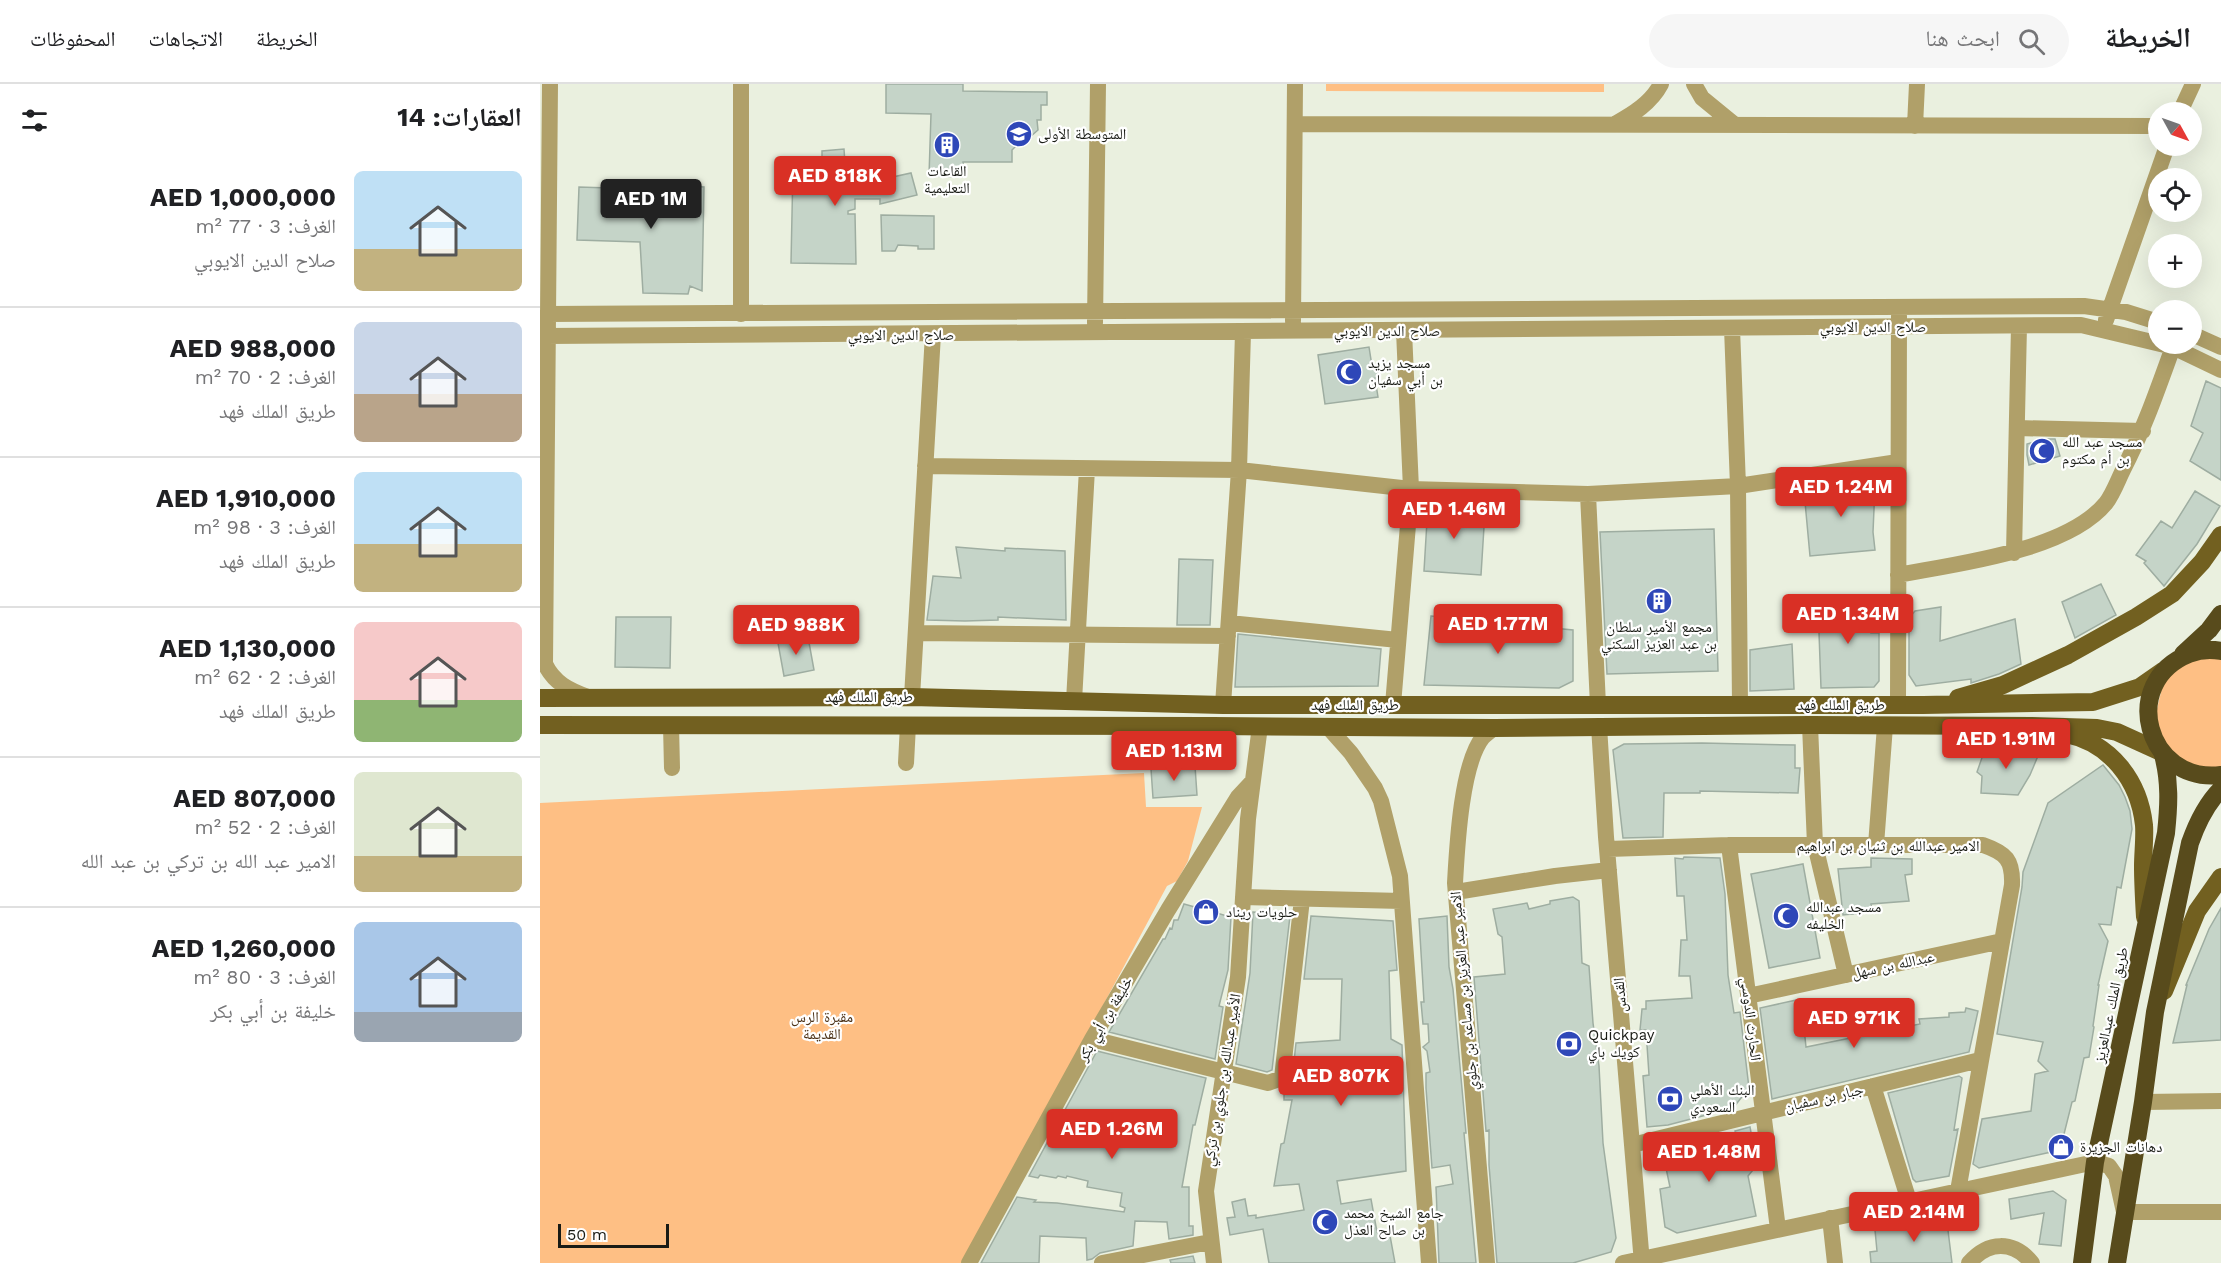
<!DOCTYPE html>
<html lang="ar">
<head>
<meta charset="utf-8">
<style>
  body { margin:0; font-family:"Work Sans","Noto Naskh Arabic",sans-serif; background:#f6f6f6; color:#202124; direction:rtl; height:100vh; display:flex; flex-direction:column; font-size:22px; white-space:nowrap }
  * { box-sizing:border-box; margin:0 }
  p { font-size:20px; color:#757577 }
  .icon { flex:none; width:33px; height:33px; fill:none; stroke:currentColor; stroke-width:2; stroke-linecap:round; stroke-linejoin:round }
  .map { position:relative; flex:1; overflow:hidden; direction:ltr }
  .panel { display:flex; flex-direction:column; background:#fff; width:540px }
  .panel>* { flex:none }
  .needle { width:39px; rotate:130deg }
  .controls { position:absolute; left:1608px; top:18px; display:grid; gap:12px }
  .controls a { display:grid; place-items:center; width:54px; height:54px; border-radius:50%; background:#fff; box-shadow:0 6px 24px #0002; font-size:30px }
  .scale { position:absolute; left:18px; bottom:15px; width:111px; box-sizing:border-box; padding-left:6px; border:3px solid #191b15; border-top:0; font-size:16px; line-height:21px; white-space:nowrap; color:#191b15; -webkit-text-stroke:4px #fff; paint-order:stroke }
  .price { position:absolute; translate:-50% -51px; padding:0 14px; border-radius:6px; background:#d93025; color:#fff; font-size:20px; line-height:39px; filter:drop-shadow(0 2px 3px #0008) }
  .price::after { content:''; position:absolute; left:50%; top:36px; width:18px; height:14px; margin-left:-9px; background:inherit; clip-path:polygon(0 0,100% 0,50% 100%) }
  .price.current { background:#222; color:#fff }
  ul { padding:0; list-style:none }
  li { display:flex; align-items:center; gap:18px; height:150px; padding:0 18px }
  li+li { border-top:2px solid #e0e0e0 }
  li span { display:grid; place-items:center; flex:none; width:168px; height:120px; border-radius:9px; color:#555 }
  li>.icon { margin-inline-start:auto }
  span .icon { width:72px; height:72px; fill:#fffc; stroke-width:1 }
  li b { font-size:26px }
  h2 { display:flex; justify-content:space-between; align-items:center; height:72px; padding:0 18px; font-size:26px }
  header { display:flex; align-items:center; gap:36px; box-sizing:border-box; height:84px; padding:0 30px; background:#fff; border-bottom:2px solid #e0e0e0 }
  header strong { font-size:28px }
  nav { display:flex; gap:33px; margin-inline-start:auto; font-size:21px }
  .search { width:420px; height:54px; background:#f6f6f6; display:flex; align-items:center; gap:15px; box-sizing:border-box; padding:0 21px; border-radius:33px; color:#757577; font-size:22px }
  main { display:flex; flex:1; min-height:0 }
  .map>svg:first-child { display:block }
  .green { fill:#febf84 }
  .building { fill:#c5d4c8; stroke:#9eada1; stroke-width:1.5 }
  .lines { fill:none; stroke-linecap:round; stroke-linejoin:round }
  .minor { stroke:#b0a069; stroke-width:16 }
  .major { stroke:#726020; stroke-width:18 }
  .highway { stroke:#584b1c; stroke-width:18 }
  .labels { text-anchor:middle; dominant-baseline:central; stroke-width:4.5; stroke-linejoin:round; paint-order:stroke }
  .poi-label { font-size:15px; fill:#191b15; stroke:#fff; text-anchor:start }
  .street-label { font-size:15px; fill:#191b15; stroke:#fff }
  .park-label { font-size:15px; fill:#4c3217; stroke:#fff }
</style>
</head>
<body>
<header>
<strong>الخريطة</strong>
<div class="search"><svg class="icon" aria-label="search" viewBox="0 0 24 24"><circle cx="10" cy="10" r="6"/><path d="M15 15l6 6"/></svg>ابحث هنا</div>
<nav><a>الخريطة</a><a>الاتجاهات</a><a>المحفوظات</a></nav>
</header>
<main>
<div class="map">
<svg width="1681" height="1179" viewBox="0 0 1681 1179">
  <rect width="100%" height="100%" fill="#eaf0df"/>
  <path class="green" d="M 786,0 L 1064,0 L 1064,8 L 786,7 Z
    M 1681,572 L 1681,686 L 1645,680 L 1624,660 L 1614,638 L 1624,595 L 1644,578 Z
    M 604,689 L 606,723 L 662,723 L 648,777 L 637,797 L 627,802 L 425,1179 L 0,1179 L 0,719 Z"/>
  <path class="building" d="M 346,0 L 423,0 L 423,7 L 507,8 L 507,21 L 501,21 L 501,36 L 497,36 L 498,46 L 490,53 L 486,52 L 472,66 L 472,78 L 423,78 L 423,93 L 389,92 L 391,30 L 346,29 Z
    M 304,65 L 305,80 L 330,82 L 330,98 L 371,89 L 377,111 L 340,120 L 340,115 L 315,115 L 315,125 L 308,127 L 308,130 L 315,130 L 316,180 L 251,179 L 253,83 L 282,80 L 282,67 Z
    M 100,99 L 164,103 L 162,207 L 150,202 L 148,210 L 103,209 L 100,158 L 37,156 L 39,103 L 100,105 Z
    M 341,131 L 394,132 L 394,165 L 378,165 L 378,162 L 358,161 L 355,167 L 342,167 Z
    M 829,263 L 832,282 L 838,282 L 839,293 L 835,294 L 838,313 L 785,320 L 778,271 Z
    M 1666,297 L 1681,304 L 1681,396 L 1650,377 L 1663,349 L 1651,342 Z
    M 1505,355 L 1515,355 L 1520,372 L 1489,381 L 1487,371 L 1487,360 Z
    M 1327,395 L 1335,402 L 1333,448 L 1335,466 L 1270,472 L 1264,407 Z
    M 1655,407 L 1680,422 L 1657,460 L 1624,502 L 1604,479 L 1606,477 L 1596,471 L 1621,437 L 1632,444 Z
    M 888,420 L 945,427 L 941,491 L 884,487 Z
    M 1174,445 L 1178,587 L 1067,590 L 1060,448 Z
    M 416,463 L 465,467 L 465,464 L 525,467 L 526,536 L 458,533 L 458,536 L 425,537 L 387,536 L 393,492 L 421,494 Z
    M 639,475 L 673,476 L 670,541 L 637,541 Z
    M 1561,500 L 1576,531 L 1535,554 L 1522,518 Z
    M 1327,512 L 1331,549 L 1339,549 L 1339,597 L 1334,603 L 1281,604 L 1278,521 Z
    M 1401,523 L 1400,557 L 1475,535 L 1481,580 L 1459,590 L 1431,599 L 1431,595 L 1376,602 L 1369,591 L 1369,534 L 1375,527 Z
    M 891,532 L 1033,546 L 1033,597 L 1019,604 L 884,601 Z
    M 76,533 L 131,533 L 130,584 L 75,583 Z
    M 698,550 L 841,565 L 838,602 L 695,603 Z
    M 268,553 L 274,586 L 244,592 L 238,559 Z
    M 1252,560 L 1254,605 L 1210,607 L 1210,566 Z
    M 1162,659 L 1255,661 L 1255,684 L 1260,684 L 1258,709 L 1160,707 L 1160,709 L 1124,709 L 1123,753 L 1083,754 L 1073,666 L 1084,660 Z
    M 1445,665 L 1500,667 L 1490,691 L 1478,711 L 1441,709 L 1442,692 L 1437,688 Z
    M 1563,681 L 1579,701 L 1585,713 L 1590,727 L 1592,745 L 1581,804 L 1577,803 L 1571,841 L 1559,840 L 1568,857 L 1558,901 L 1559,901 L 1553,942 L 1554,943 L 1549,973 L 1544,974 L 1535,1017 L 1532,1018 L 1520,1066 L 1439,1084 L 1433,1080 L 1442,1035 L 1491,1027 L 1495,990 L 1508,987 L 1498,977 L 1503,958 L 1457,950 L 1482,803 L 1483,788 L 1508,719 Z
    M 655,682 L 657,711 L 613,714 L 611,685 Z
    M 1144,773 L 1180,774 L 1185,810 L 1188,891 L 1194,929 L 1200,928 L 1209,1004 L 1193,1024 L 1128,1041 L 1107,1043 L 1103,992 L 1109,991 L 1106,946 L 1100,946 L 1102,925 L 1106,925 L 1106,917 L 1152,914 L 1150,892 L 1139,892 L 1141,856 L 1147,856 L 1144,812 L 1137,812 L 1135,774 L 1143,775 Z
    M 1331,774 L 1372,775 L 1372,790 L 1365,791 L 1369,817 L 1331,820 L 1332,828 L 1303,831 L 1298,785 L 1331,783 Z
    M 1263,780 L 1280,874 L 1229,884 L 1211,790 Z
    M 1033,813 L 1039,817 L 1042,879 L 1049,882 L 1053,939 L 1059,982 L 1063,1059 L 1076,1154 L 1071,1168 L 1033,1179 L 957,1179 L 949,1081 L 949,1046 L 946,1047 L 934,893 L 965,890 L 962,853 L 958,850 L 953,825 L 987,819 L 989,825 L 1010,820 L 1010,817 Z
    M 644,820 L 691,833 L 688,886 L 679,922 L 683,923 L 675,975 L 569,948 L 623,855 L 625,855 L 630,844 L 632,845 L 634,836 L 638,836 Z
    M 1681,824 L 1681,956 L 1633,959 L 1647,901 L 1646,901 L 1669,845 Z
    M 713,828 L 750,832 L 732,986 L 727,988 L 696,980 L 710,889 Z
    M 771,832 L 853,837 L 857,886 L 849,887 L 851,955 L 862,961 L 866,1087 L 797,1097 L 801,1120 L 831,1115 L 837,1148 L 849,1146 L 855,1179 L 729,1179 L 723,1145 L 690,1151 L 687,1134 L 695,1133 L 692,1118 L 705,1115 L 708,1132 L 716,1131 L 716,1134 L 764,1126 L 759,1100 L 734,1102 L 741,1060 L 744,1059 L 752,1016 L 744,1016 L 744,1004 L 750,1001 L 752,996 L 756,959 L 800,956 L 802,895 L 764,895 Z
    M 907,832 L 909,883 L 913,905 L 926,1049 L 924,1049 L 936,1179 L 899,1179 L 896,1103 L 913,1100 L 910,1081 L 892,1084 L 886,1004 L 886,989 L 890,988 L 887,967 L 883,963 L 889,958 L 888,940 L 883,940 L 881,918 L 884,918 L 879,835 Z
    M 1261,915 L 1266,963 L 1380,940 L 1379,935 L 1409,933 L 1409,929 L 1425,928 L 1426,924 L 1438,927 L 1429,968 L 1232,1015 L 1220,924 Z
    M 557,967 L 666,994 L 655,1041 L 653,1041 L 642,1103 L 649,1103 L 649,1142 L 653,1142 L 653,1151 L 629,1155 L 627,1138 L 595,1137 L 593,1162 L 560,1169 L 552,1175 L 547,1176 L 546,1154 L 500,1152 L 499,1179 L 441,1179 L 477,1113 L 496,1116 L 494,1118 L 517,1119 L 584,1128 L 585,1124 L 580,1122 L 582,1109 L 547,1103 L 548,1097 L 527,1092 L 526,1094 L 518,1092 L 516,1094 L 500,1091 L 498,1094 L 489,1092 Z
    M 1419,992 L 1422,994 L 1414,1046 L 1418,1045 L 1409,1092 L 1376,1098 L 1373,1095 L 1348,1009 Z
    M 1210,1043 L 1217,1081 L 1208,1092 L 1216,1132 L 1137,1149 L 1125,1143 L 1120,1105 L 1130,1103 L 1122,1065 L 1158,1057 L 1166,1056 L 1164,1058 L 1197,1053 L 1195,1047 Z
    M 1513,1107 L 1526,1116 L 1521,1162 L 1499,1160 L 1504,1129 L 1471,1135 L 1469,1115 Z
    M 1406,1130 L 1412,1179 L 1331,1179 L 1330,1168 L 1337,1167 L 1335,1146 Z
    M 653,1172 L 655,1179 L 631,1179 L 630,1176 Z"/>
  <g class="lines">
    <path class="minor" d="M 10,0 L 5,580 C 14,599 29,606 48,613
      M 201,0 L 201,230
      M 1154,0 L 1162,14 L 1195,41
      M 1640,28 L 1653,0
      M 755,40 L 1618,42
      M 1075,40 C 1093,30 1111,19 1121,0
      M 1375,42 L 1377,0
      M 7,230 L 1544,222 L 1586,228 L 1618,238
      M 1566,236 L 1627,62
      M 753,237 L 755,0
      M 555,239 L 558,0
      M 1192,244 L 1198,402 L 1200,621
      M 1652,250 L 1681,263
      M 6,252 L 1541,241 L 1633,263 L 1681,286
      M 1477,344 L 1603,347
      M 385,382 L 699,386 L 871,405 L 1048,410 L 1198,402 L 1358,378
      M 1048,410 L 1058,621
      M 1474,469 L 1479,242
      M 1358,491 C 1416,480 1527,467 1566,419 C 1573,410 1578,396 1583,386 C 1604,345 1617,307 1633,263
      M 689,539 L 858,556
      M 376,549 L 688,552
      M 372,613 L 393,250
      M 534,617 L 547,385
      M 683,621 L 699,386 L 703,248
      M 853,621 L 871,405 L 864,247
      M 1358,621 L 1359,232
      M 131,641 L 132,684
      M 1270,641 L 1275,761 L 1306,891
      M 787,642 L 811,669 L 835,704 L 841,717 L 860,792 L 889,1179
      M 1059,642 L 1066,753 L 1102,1179
      M 366,679 L 368,641
      M 1189,761 L 1238,1145
      M 1336,761 L 1345,642
      M 1068,765 L 1189,761 L 1443,761 C 1466,769 1473,776 1472,801 L 1418,1107
      M 916,808 L 1015,792 L 1069,786
      M 703,813 L 862,817
      M 1208,912 L 1462,857
      M 552,955 L 728,999 L 742,994 L 762,815
      M 1333,1002 L 1369,1117
      M 1603,1018 L 1681,1017
      M 1092,1061 L 1440,976
      M 1290,1134 L 1295,1179
      M 429,1179 L 552,955 L 628,826 L 698,713 L 712,698
      M 562,1179 L 670,1158
      M 674,1179 L 666,1107 L 698,893 L 708,735 L 720,642
      M 947,1179 L 915,799 C 917,764 921,680 943,653 C 946,650 950,647 954,644
      M 1083,1179 L 1555,1078 L 1569,1082 L 1576,1092 L 1584,1128 L 1681,1128
      M 1429,1179 C 1448,1157 1473,1156 1492,1179"/>
    <path class="major" d="M 0,614 L 372,613 L 683,621 L 1383,621 L 1553,618 L 1600,603 L 1623,587
      M 1418,614 L 1463,601 L 1528,571 L 1596,533 L 1632,510 L 1662,478 L 1681,451
      M 0,641 L 673,642 L 954,644 L 1270,641 L 1492,642 L 1557,644 L 1577,648 L 1621,668
      M 1526,650 C 1570,659 1599,696 1604,741 C 1605,754 1603,769 1603,782 C 1603,799 1604,816 1605,833
      M 1624,907 L 1657,827 L 1681,793"/>
    <path class="highway" d="M 1681,567 C 1671,565 1659,566 1649,570 C 1579,598 1606,700 1681,691
      M 1643,570 L 1669,546 L 1681,530
      M 1542,1179 L 1555,1078 L 1626,749 C 1629,721 1630,697 1623,671
      M 1577,1179 L 1603,1018 L 1615,928 L 1650,759 C 1657,739 1666,720 1681,705"/>
  </g>
  <defs>
    <symbol id="school-disc" viewBox="-11 -11 22 22"><circle r="9.5" fill="#2e47b8" stroke="#fff"/><path d="M0-5L7-2L0 1L-7-2ZM-4 1L0 2.5L4 1V4Q0 6-4 4Z" fill="#fff"/></symbol>
    <symbol id="building-disc" viewBox="-11 -11 22 22"><circle r="9.5" fill="#2e47b8" stroke="#fff"/><path d="M-4-6H4V6H1V3H-1V6H-4ZM-2.5-4.3h1.7v1.8h-1.7ZM.8-4.3h1.7v1.8H.8ZM-2.5-1h1.7V.8h-1.7ZM.8-1h1.7V.8H.8Z" fill="#fff"/></symbol>
    <symbol id="mosque-disc" viewBox="-11 -11 22 22"><circle r="9.5" fill="#2e47b8" stroke="#fff"/><path d="M3.5-4.9A6 6 0 1 0 3.5 4.9A5 5 0 1 1 3.5-4.9Z" fill="#fff"/></symbol>
    <symbol id="shop-disc" viewBox="-11 -11 22 22"><circle r="9.5" fill="#2e47b8" stroke="#fff"/><path d="M-5-2.5h2.3a2.7 3.5 0 0 1 5.4 0H5L5.5 6h-11ZM-1.5-2.5h3a1.5 2.3 0 0 0-3 0Z" fill="#fff"/></symbol>
    <symbol id="bank-disc" viewBox="-11 -11 22 22"><circle r="9.5" fill="#2e47b8" stroke="#fff"/><path d="M-6-4H6V4H-6ZM0-2.3a2.3 2.3 0 1 0 0 4.6a2.3 2.3 0 1 0 0-4.6Z" fill="#fff"/></symbol>
  </defs>
  <g fill-rule="evenodd">
    <use href="#school-disc" x="464" y="35" width="30" height="30"/>
    <use href="#building-disc" x="392" y="46" width="30" height="30"/>
    <use href="#mosque-disc" x="794" y="273" width="30" height="30"/>
    <use href="#mosque-disc" x="1487" y="352" width="30" height="30"/>
    <use href="#building-disc" x="1104" y="502" width="30" height="30"/>
    <use href="#shop-disc" x="651" y="813" width="30" height="30"/>
    <use href="#mosque-disc" x="1231" y="817" width="30" height="30"/>
    <use href="#bank-disc" x="1014" y="945" width="30" height="30"/>
    <use href="#bank-disc" x="1115" y="1000" width="30" height="30"/>
    <use href="#shop-disc" x="1506" y="1048" width="30" height="30"/>
    <use href="#mosque-disc" x="770" y="1123" width="30" height="30"/>
  </g>
  <g class="labels">
    <g class="poi-label">
      <text x="498" y="50">المتوسطة الأولى</text>
      <text x="407" y="87" text-anchor="middle">القاعات<tspan x="407" dy="17">التعليمية</tspan></text>
      <text x="828" y="279">مسجد يزيد<tspan x="828" dy="17">بن أبي سفيان</tspan></text>
      <text x="1522" y="358">مسجد عبد الله<tspan x="1522" dy="17">بن أم مكتوم</tspan></text>
      <text x="1119" y="543" text-anchor="middle">مجمع الأمير سلطان<tspan x="1119" dy="17">بن عبد العزيز السكني</tspan></text>
      <text x="1266" y="823">مسجد عبدالله<tspan x="1266" dy="17">الخليفه</tspan></text>
      <text x="686" y="828">حلويات ريناد</text>
      <text x="1048" y="951">Quickpay<tspan x="1048" dy="17">كويك باي</tspan></text>
      <text x="1150" y="1006">البنك الأهلي<tspan x="1150" dy="17">السعودي</tspan></text>
      <text x="1540" y="1063">دهانات الجزيرة</text>
      <text x="804" y="1129">جامع الشيخ محمد<tspan x="804" dy="17">بن صالح العذل</tspan></text>
    </g>
    <g class="street-label">
      <text x="1333" y="243">صلاح الدين الايوبي</text>
      <text x="847" y="247">صلاح الدين الايوبي</text>
      <text x="361" y="251">صلاح الدين الايوبي</text>
      <text x="329" y="613">طريق الملك فهد</text>
      <text x="815" y="621">طريق الملك فهد</text>
      <text x="1301" y="621">طريق الملك فهد</text>
      <text x="1348" y="762">الامير عبدالله بن ثنيان بن ابراهيم</text>
      <text transform="translate(1353 881) rotate(-12)">عبدالله بن سهل</text>
      <text transform="translate(924 907) rotate(-95)">الامير عبد العزيز بن مساعد بن جلوي</text>
      <text transform="translate(1080 911) rotate(-95)">القدس</text>
      <text transform="translate(1571 921) rotate(-78)">طريق الملك عبدالعزيز</text>
      <text transform="translate(565 935) rotate(-60)">خليفة بن أبي بكر</text>
      <text transform="translate(1211 935) rotate(83)">الحارث الدوسي</text>
      <text transform="translate(682 996) rotate(-81)">الأمير عبدالله بن جلوي بن تركي</text>
      <text transform="translate(1284 1014) rotate(-13)">جبار بن سفيان</text>
    </g>
    <g class="park-label">
      <text x="282" y="933">مقبرة الرس<tspan x="282" dy="17">القديمة</tspan></text>
    </g>
  </g>
</svg>
<div class="controls">
<a><svg class="needle" viewBox="-14 -14 28 28"><path d="M0-13l5 13h-10z" fill="#e53935"/><path d="M0 13l5-13h-10z" fill="#757577"/></svg></a>
<a><svg class="icon" aria-label="locate" viewBox="0 0 24 24"><circle cx="12" cy="12" r="6"/><path d="M12 2v4M12 18v4M2 12h4M18 12h4"/></svg></a>
<a>+</a>
<a>−</a>
</div>
<div class="scale">50 m</div>
<b class="price" style="left:295px;top:123px">AED 818K</b>
<b class="price current" style="left:111px;top:146px">AED 1M</b>
<b class="price" style="left:1301px;top:434px">AED 1.24M</b>
<b class="price" style="left:914px;top:456px">AED 1.46M</b>
<b class="price" style="left:1308px;top:561px">AED 1.34M</b>
<b class="price" style="left:958px;top:571px">AED 1.77M</b>
<b class="price" style="left:256px;top:572px">AED 988K</b>
<b class="price" style="left:1466px;top:686px">AED 1.91M</b>
<b class="price" style="left:634px;top:698px">AED 1.13M</b>
<b class="price" style="left:1314px;top:965px">AED 971K</b>
<b class="price" style="left:801px;top:1023px">AED 807K</b>
<b class="price" style="left:572px;top:1076px">AED 1.26M</b>
<b class="price" style="left:1169px;top:1099px">AED 1.48M</b>
<b class="price" style="left:1374px;top:1159px">AED 2.14M</b>
</div>
<section class="panel">
<h2>العقارات: 14<svg class="icon" aria-label="filters" viewBox="0 0 24 24"><path d="M4 7h16M4 17h16"/><circle cx="9" cy="7" r="2"/><circle cx="15" cy="17" r="2"/></svg></h2>
<ul>
<li><span style="background:linear-gradient(#bfe0f5 65%,#c2b280 0)"><svg class="icon" aria-label="home" viewBox="0 0 24 24"><path d="M3 11l9-7 9 7M6 9v11h12V9"/></svg></span><div><b>AED 1,000,000</b><p>الغرف: 3 · 77 m²</p><p>صلاح الدين الايوبي</p></div></li>
<li><span style="background:linear-gradient(#c9d6e8 60%,#b9a48a 0)"><svg class="icon" aria-label="home" viewBox="0 0 24 24"><path d="M3 11l9-7 9 7M6 9v11h12V9"/></svg></span><div><b>AED 988,000</b><p>الغرف: 2 · 70 m²</p><p>طريق الملك فهد</p></div></li>
<li><span style="background:linear-gradient(#bfe0f5 60%,#c2b280 0)"><svg class="icon" aria-label="home" viewBox="0 0 24 24"><path d="M3 11l9-7 9 7M6 9v11h12V9"/></svg></span><div><b>AED 1,910,000</b><p>الغرف: 3 · 98 m²</p><p>طريق الملك فهد</p></div></li>
<li><span style="background:linear-gradient(#f6c9c9 65%,#8fb573 0)"><svg class="icon" aria-label="home" viewBox="0 0 24 24"><path d="M3 11l9-7 9 7M6 9v11h12V9"/></svg></span><div><b>AED 1,130,000</b><p>الغرف: 2 · 62 m²</p><p>طريق الملك فهد</p></div></li>
<li><span style="background:linear-gradient(#dfe7d0 70%,#c2b280 0)"><svg class="icon" aria-label="home" viewBox="0 0 24 24"><path d="M3 11l9-7 9 7M6 9v11h12V9"/></svg></span><div><b>AED 807,000</b><p>الغرف: 2 · 52 m²</p><p>الامير عبد الله بن تركي بن عبد الله</p></div></li>
<li><span style="background:linear-gradient(#a9c7e8 75%,#9aa5b1 0)"><svg class="icon" aria-label="home" viewBox="0 0 24 24"><path d="M3 11l9-7 9 7M6 9v11h12V9"/></svg></span><div><b>AED 1,260,000</b><p>الغرف: 3 · 80 m²</p><p>خليفة بن أبي بكر</p></div></li>
</ul>
</section>
</main>
</body>
</html>
